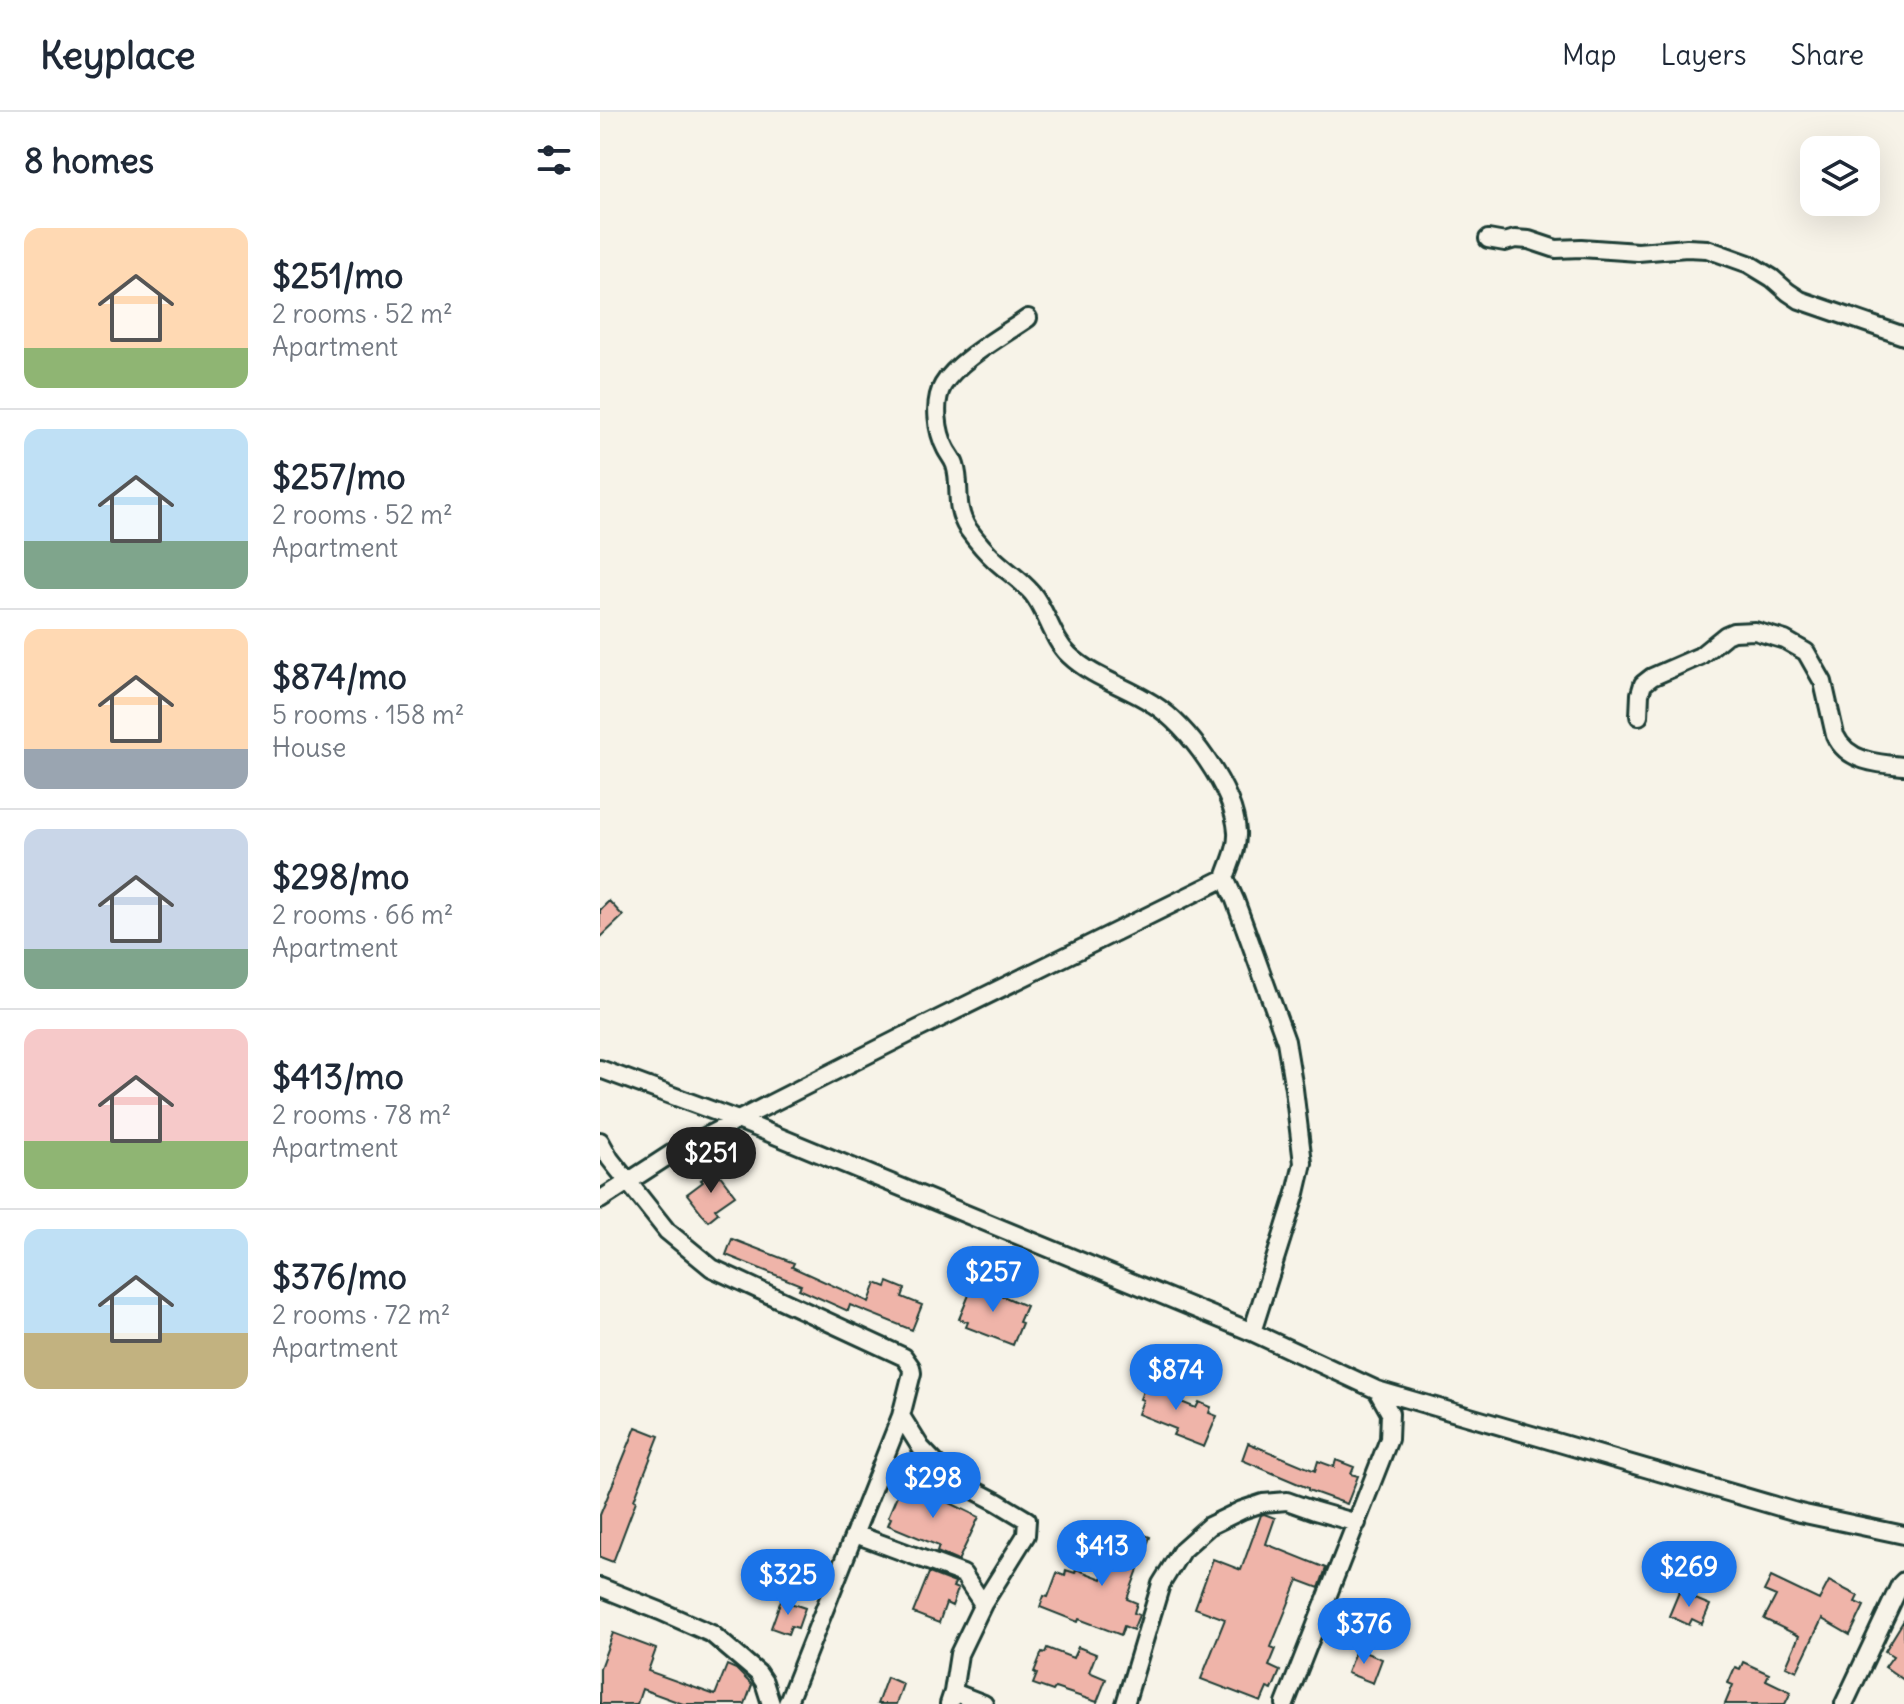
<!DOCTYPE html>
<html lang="en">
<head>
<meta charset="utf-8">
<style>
  body { margin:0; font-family:Delius,sans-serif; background:#f2f2f3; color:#1f2937; height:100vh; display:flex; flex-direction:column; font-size:30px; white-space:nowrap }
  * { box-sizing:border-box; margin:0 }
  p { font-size:26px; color:#747a83 }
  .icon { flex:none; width:44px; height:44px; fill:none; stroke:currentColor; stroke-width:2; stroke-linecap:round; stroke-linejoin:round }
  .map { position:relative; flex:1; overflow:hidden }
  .sheet { display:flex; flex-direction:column; background:#fff; width:600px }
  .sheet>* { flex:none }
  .tools { position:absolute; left:1200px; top:24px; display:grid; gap:16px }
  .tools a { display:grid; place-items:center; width:80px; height:80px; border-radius:16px; background:#fff; box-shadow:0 8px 32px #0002; font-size:40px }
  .price { position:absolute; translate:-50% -68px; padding:0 18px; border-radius:28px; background:#1a73e8; color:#fff; font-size:26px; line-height:52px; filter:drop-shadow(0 2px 4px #0008) }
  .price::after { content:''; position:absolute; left:50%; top:48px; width:24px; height:18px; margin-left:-12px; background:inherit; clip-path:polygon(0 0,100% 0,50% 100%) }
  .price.on { background:#222; color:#fff }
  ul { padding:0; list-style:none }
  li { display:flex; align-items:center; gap:24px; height:200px; padding:0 24px }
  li+li { border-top:2px solid #e0e1e3 }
  li span { display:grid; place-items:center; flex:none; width:224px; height:160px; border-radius:16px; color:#555 }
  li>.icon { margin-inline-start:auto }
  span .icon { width:96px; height:96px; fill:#fffc; stroke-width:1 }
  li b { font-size:34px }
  h2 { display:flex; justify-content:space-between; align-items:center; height:96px; padding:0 24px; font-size:34px }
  header { display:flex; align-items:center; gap:48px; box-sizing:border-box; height:112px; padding:0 40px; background:#fff; border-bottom:2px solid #e0e1e3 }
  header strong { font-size:38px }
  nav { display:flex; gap:44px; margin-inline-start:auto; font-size:28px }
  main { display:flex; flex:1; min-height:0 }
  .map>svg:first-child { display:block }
  .building { fill:#efb4a9; stroke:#1f3d34; stroke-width:2 }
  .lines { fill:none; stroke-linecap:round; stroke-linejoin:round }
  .minor-casing { stroke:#1f3d34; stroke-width:22 }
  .minor { stroke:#f7f3e8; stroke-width:16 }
</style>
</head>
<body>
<header>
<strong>Keyplace</strong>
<nav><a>Map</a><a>Layers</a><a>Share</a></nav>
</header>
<main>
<section class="sheet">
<h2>8 homes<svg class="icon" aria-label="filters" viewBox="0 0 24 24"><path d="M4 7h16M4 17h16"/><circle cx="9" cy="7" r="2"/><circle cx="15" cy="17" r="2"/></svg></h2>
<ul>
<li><span style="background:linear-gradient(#ffd9b3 75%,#8fb573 0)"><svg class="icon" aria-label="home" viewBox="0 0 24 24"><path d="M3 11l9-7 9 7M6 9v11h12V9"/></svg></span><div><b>$251/mo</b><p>2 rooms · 52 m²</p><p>Apartment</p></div></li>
<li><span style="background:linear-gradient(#bfe0f5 70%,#7fa58c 0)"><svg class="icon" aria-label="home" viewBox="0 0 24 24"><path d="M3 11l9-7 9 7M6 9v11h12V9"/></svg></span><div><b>$257/mo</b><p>2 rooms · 52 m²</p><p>Apartment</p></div></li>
<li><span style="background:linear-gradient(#ffd9b3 75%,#9aa5b1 0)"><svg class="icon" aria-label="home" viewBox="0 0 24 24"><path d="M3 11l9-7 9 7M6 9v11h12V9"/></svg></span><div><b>$874/mo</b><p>5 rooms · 158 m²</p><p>House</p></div></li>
<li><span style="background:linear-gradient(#c9d6e8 75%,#7fa58c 0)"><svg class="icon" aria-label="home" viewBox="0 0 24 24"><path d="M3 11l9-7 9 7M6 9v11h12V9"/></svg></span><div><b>$298/mo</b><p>2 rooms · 66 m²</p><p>Apartment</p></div></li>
<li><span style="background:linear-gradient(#f6c9c9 70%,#8fb573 0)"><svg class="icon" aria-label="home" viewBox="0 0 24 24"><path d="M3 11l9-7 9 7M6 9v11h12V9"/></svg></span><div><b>$413/mo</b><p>2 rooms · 78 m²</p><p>Apartment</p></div></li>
<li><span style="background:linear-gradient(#bfe0f5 65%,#c2b280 0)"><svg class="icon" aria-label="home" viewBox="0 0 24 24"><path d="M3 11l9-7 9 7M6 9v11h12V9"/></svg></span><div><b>$376/mo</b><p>2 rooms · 72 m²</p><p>Apartment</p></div></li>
</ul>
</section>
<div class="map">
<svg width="1304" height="1592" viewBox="0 0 1304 1592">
  <rect width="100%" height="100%" fill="#f7f3e8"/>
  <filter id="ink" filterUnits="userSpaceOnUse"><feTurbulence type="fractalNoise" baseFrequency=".0125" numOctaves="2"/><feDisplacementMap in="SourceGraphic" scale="16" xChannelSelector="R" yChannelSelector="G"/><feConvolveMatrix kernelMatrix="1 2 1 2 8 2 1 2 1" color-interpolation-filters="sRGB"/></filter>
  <g filter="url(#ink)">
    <path class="building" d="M 9,789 L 23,804 L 0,826 L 0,798 Z
      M 116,1058 L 135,1083 L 115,1097 L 118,1101 L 108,1109 L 87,1082 L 103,1070 L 101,1068 Z
      M 132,1127 L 194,1151 L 192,1155 L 269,1190 L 276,1171 L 286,1175 L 288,1170 L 305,1177 L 302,1185 L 322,1193 L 312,1218 L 250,1193 L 248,1199 L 199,1177 L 201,1173 L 126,1143 Z
      M 389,1170 L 401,1174 L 398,1182 L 426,1194 L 419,1210 L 422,1211 L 413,1233 L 366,1215 L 368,1210 L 359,1207 L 371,1178 L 384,1183 Z
      M 553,1263 L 576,1272 L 571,1286 L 596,1296 L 599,1290 L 611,1295 L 609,1301 L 617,1304 L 604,1335 L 573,1323 L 576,1317 L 538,1302 L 543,1288 L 540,1287 L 549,1264 L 552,1265 Z
      M 36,1315 L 59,1324 L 34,1388 L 36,1389 L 13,1450 L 0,1445 L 0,1403 Z
      M 648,1331 L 715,1359 L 718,1349 L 734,1355 L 736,1348 L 754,1355 L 751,1362 L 758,1364 L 747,1392 L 708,1378 L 708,1376 L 642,1348 Z
      M 305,1371 L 351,1388 L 350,1391 L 379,1405 L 358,1449 L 337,1440 L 339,1434 L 288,1413 L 291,1406 L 288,1405 L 300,1376 L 303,1377 Z
      M 664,1402 L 675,1406 L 666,1432 L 726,1456 L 719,1476 L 698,1468 L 671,1535 L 676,1537 L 669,1554 L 680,1559 L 672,1578 L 667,1576 L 661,1590 L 601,1567 L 625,1507 L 595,1496 L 613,1447 L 641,1458 L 661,1403 Z
      M 522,1414 L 550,1425 L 527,1487 L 537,1491 L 534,1501 L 539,1503 L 533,1518 L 524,1514 L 521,1523 L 479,1507 L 478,1510 L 440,1495 L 444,1484 L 448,1485 L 457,1461 L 465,1464 L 466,1458 L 475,1461 L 476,1457 L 502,1467 Z
      M 329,1461 L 355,1471 L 353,1475 L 358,1477 L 352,1494 L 346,1491 L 339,1511 L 313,1501 Z
      M 1171,1465 L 1219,1488 L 1229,1469 L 1258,1484 L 1255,1490 L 1264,1494 L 1250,1523 L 1222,1507 L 1197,1559 L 1186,1554 L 1199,1524 L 1164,1507 L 1176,1484 L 1164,1479 Z
      M 1079,1480 L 1110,1493 L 1102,1512 L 1092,1507 L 1089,1513 L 1069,1504 Z
      M 181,1488 L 205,1496 L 198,1516 L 191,1514 L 188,1522 L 171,1516 Z
      M 1304,1508 L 1304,1568 L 1285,1555 L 1293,1544 L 1285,1539 Z
      M 13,1521 L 56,1537 L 48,1559 L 115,1583 L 127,1553 L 136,1557 L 152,1573 L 145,1592 L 83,1592 L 42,1577 L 37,1592 L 0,1592 L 0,1556 Z
      M 478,1535 L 496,1542 L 489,1560 L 506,1567 L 497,1590 L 455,1576 L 453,1579 L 433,1572 L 437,1562 L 434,1560 L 442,1540 L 445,1541 L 447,1536 L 473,1546 Z
      M 756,1537 L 782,1547 L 773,1571 L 747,1561 Z
      M 1143,1550 L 1169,1562 L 1166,1568 L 1191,1580 L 1185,1592 L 1125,1592 L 1133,1573 L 1128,1571 L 1135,1555 L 1140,1557 Z
      M 287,1565 L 303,1572 L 296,1592 L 277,1592 Z"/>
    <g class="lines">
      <defs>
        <path id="minor" d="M 888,127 L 905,130 L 915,127 L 929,128 L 956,137 L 981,136 L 1038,140 L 1087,136 L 1107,137 L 1149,152 L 1172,166 L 1188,180 L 1200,188 L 1304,224
          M 428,206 C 404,223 358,248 343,273 C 333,290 337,320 346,337 C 349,343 353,347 355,353 C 362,374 353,394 368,417 C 376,428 386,440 396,449 C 408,460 422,469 432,481 C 447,499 452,527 469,543 C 493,566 526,574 553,592 C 588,614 634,677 637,720 C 638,736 630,751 625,766 L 635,788 L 686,929 L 694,977 L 703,1051 L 696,1081 L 652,1220
          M 1039,604 L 1040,582 L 1043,572 L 1052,565 L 1100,544 L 1126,523 L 1133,520 L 1155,519 L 1185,528 L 1206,540 L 1223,570 L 1235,623 C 1247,650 1278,652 1304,654
          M 0,957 L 138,1008 L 652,1220 L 777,1278 L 790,1301 L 789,1327 L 685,1592
          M 0,1029 L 10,1047 L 67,1119 L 112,1156 L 304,1245 L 311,1255 L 312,1261 L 301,1304 L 321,1336 L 349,1365 L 397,1390 L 427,1408 L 426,1423 L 383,1492 L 359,1542 L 353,1580 L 349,1592
          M 0,1088 L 71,1042 L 318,917 L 625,766
          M 777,1278 L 1200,1401 L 1304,1423
          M 255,1422 L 363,1462 L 383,1492
          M 0,1475 L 60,1499 L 112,1522 L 158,1561 L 164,1570 L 171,1592
          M 353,1580 L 384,1592
          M 187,1592 L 301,1304
          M 525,1592 L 561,1472 L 582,1438 L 609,1414 L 642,1398 L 663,1391 L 687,1389 L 715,1399 L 757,1411
          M 1244,1592 L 1300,1473 L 1304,1469"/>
      </defs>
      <use href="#minor" class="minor-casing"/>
      <use href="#minor" class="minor"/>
    </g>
  </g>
</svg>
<div class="tools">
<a><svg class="icon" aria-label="layers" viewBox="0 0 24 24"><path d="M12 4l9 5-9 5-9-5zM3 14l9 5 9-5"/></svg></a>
</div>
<b class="price on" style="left:111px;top:1083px">$251</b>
<b class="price" style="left:393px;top:1202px">$257</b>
<b class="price" style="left:576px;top:1300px">$874</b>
<b class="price" style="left:333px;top:1408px">$298</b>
<b class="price" style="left:502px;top:1476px">$413</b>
<b class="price" style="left:1089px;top:1497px">$269</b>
<b class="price" style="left:188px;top:1505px">$325</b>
<b class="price" style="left:764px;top:1554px">$376</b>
</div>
</main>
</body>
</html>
